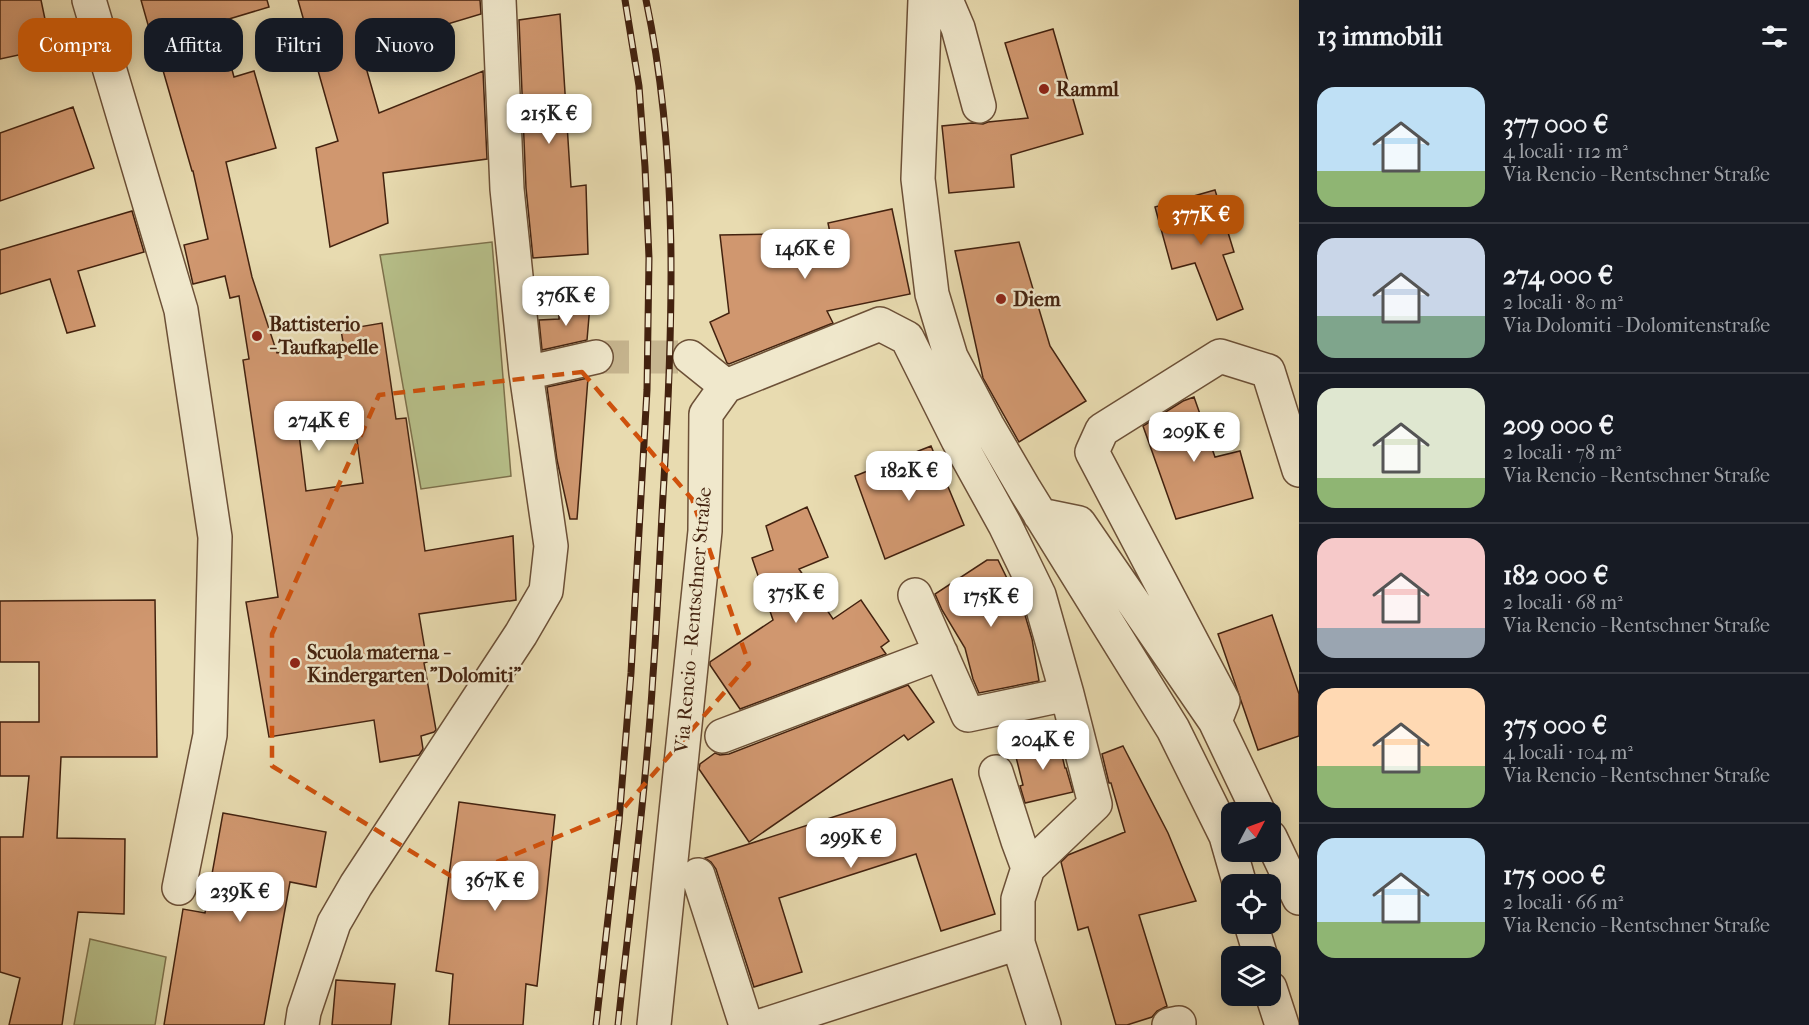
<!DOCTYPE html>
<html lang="it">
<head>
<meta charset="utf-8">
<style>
  body { margin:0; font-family:"IM FELL French Canon",serif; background:#242831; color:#f1f3f6; height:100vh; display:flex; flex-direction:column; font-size:22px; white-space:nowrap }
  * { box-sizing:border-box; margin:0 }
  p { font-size:20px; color:#9ea1a6 }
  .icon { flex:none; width:33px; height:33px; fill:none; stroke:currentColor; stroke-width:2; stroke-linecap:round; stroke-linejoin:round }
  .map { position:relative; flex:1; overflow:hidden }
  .panel { display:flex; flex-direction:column; background:#171b24; width:510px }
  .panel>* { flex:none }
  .hud { position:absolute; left:18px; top:18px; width:570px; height:54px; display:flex; gap:12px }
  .needle { width:39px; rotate:49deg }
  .buttons { position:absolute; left:1221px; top:802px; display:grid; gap:12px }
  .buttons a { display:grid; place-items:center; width:60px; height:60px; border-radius:12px; background:#171b24; box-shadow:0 3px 15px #0003; font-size:30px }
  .price { position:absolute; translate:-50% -51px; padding:0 14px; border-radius:12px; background:#fff; color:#222; font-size:20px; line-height:39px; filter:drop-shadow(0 2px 3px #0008) }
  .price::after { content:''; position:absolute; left:50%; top:36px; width:18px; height:14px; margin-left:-9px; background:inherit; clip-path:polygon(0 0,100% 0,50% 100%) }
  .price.on { background:#b45309; color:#fff }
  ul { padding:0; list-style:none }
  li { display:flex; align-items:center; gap:18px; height:150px; padding:0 18px }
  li+li { border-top:2px solid #363941 }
  li span { display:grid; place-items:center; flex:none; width:168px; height:120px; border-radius:18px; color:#555 }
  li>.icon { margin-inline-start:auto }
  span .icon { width:72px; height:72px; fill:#fffc; stroke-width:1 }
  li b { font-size:26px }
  h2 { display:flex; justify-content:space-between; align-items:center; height:72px; padding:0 18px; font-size:26px }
  .pill { padding:0 21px; border-radius:18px; background:#171b24; box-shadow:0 3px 15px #0003; font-size:21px; line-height:54px }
  .pill.on { background:#b45309; color:#fff }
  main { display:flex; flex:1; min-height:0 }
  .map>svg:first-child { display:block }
  .green { fill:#b7c08a; stroke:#7d714c; stroke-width:1.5 }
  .building { fill:#d0976f; stroke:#43220f; stroke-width:1.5; fill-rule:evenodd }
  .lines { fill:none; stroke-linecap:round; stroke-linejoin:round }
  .minor-tunnel { stroke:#c7b690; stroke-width:33; stroke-dasharray:33 16; stroke-linecap:butt }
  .minor-casing { stroke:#6c5037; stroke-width:36 }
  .minor { stroke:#f0e8cc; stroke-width:33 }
  .rail-casing { stroke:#43220f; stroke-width:7 }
  .rail { stroke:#f0e8cc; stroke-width:4.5; stroke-dasharray:14; stroke-linecap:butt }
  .marked { fill:none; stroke:#cf510c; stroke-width:4.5; stroke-dasharray:12 8; stroke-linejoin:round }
  .poi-dot { fill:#8f2418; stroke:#f0e8cc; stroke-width:2 }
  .labels { text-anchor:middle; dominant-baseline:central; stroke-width:5; stroke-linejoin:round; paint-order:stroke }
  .poi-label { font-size:20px; font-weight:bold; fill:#43220f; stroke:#f0e8cc; text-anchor:start }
  .street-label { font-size:20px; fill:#43220f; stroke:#f0e8cc }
</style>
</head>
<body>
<main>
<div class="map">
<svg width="1299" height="1025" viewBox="0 0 1299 1025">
  <rect width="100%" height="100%" fill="#e8dbb0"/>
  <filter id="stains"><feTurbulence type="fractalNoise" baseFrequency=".00333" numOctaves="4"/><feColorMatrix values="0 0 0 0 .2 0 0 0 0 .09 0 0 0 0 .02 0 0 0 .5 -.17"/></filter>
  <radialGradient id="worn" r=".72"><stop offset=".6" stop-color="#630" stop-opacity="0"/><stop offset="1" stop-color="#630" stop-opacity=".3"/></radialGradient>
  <path class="green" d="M 492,242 L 511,476 L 421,489 L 380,255 Z
    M 90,939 L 166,957 L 155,1025 L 74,1025 Z"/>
  <path class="building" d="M 0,0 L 41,0 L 51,48 L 0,59 Z
    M 141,0 L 267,0 L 269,7 L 219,22 L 234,77 L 254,71 L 276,148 L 226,162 L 252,277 L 277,353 L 343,342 L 341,330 L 382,323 L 396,419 L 406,418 L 425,551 L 513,536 L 516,600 L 419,614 L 427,662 L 424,663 L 436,730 L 434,732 L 421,736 L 423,749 L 419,755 L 380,762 L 374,720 L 269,737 L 246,602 L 278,597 L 243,360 L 249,359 L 239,296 L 230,298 L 225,276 L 193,284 L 184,245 L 208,239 L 193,171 L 192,171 L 158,53 L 156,53 ZM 355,426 L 363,483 L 306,491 L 299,434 Z
    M 298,0 L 480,0 L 481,14 L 361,50 L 379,113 L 483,71 L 487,159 L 383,173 L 388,223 L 330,247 L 316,148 L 338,141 Z
    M 560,14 L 571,187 L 586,185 L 588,254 L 533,258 L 526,188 L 519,20 Z
    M 1053,29 L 1083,134 L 1011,155 L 1014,187 L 949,193 L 942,126 L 972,123 L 983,124 L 988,122 L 1028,118 L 1005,43 Z
    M 73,107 L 94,168 L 0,201 L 0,133 Z
    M 1215,190 L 1234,252 L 1223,255 L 1243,309 L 1217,320 L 1195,263 L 1172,269 L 1155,207 Z
    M 892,209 L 910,294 L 827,311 L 833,323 L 729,364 L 727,363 L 710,322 L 729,313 L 720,235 L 830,233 L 828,223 Z
    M 132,211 L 144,252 L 78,271 L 95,326 L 67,333 L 50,279 L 0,294 L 0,250 Z
    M 1019,242 L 1050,346 L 1086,401 L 1019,442 L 983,378 L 955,251 Z
    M 590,305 L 587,340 L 542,350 L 539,320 L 559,319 L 559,307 Z
    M 588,378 L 577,519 L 570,519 L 557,460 L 547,387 Z
    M 1194,397 L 1215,457 L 1240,451 L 1253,498 L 1176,519 L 1143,426 L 1183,401 Z
    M 931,446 L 964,525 L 885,559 L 855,476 Z
    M 807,507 L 828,557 L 799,569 L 833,619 L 861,600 L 889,641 L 881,647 L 886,654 L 740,709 L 710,665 L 710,662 L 773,620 L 752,558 L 773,550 L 766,526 Z
    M 987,560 L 998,560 L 1025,615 L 1032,639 L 1039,681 L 979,693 L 973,679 L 965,648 L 942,610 L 935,594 Z
    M 155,600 L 157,757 L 61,757 L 57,838 L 125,839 L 124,914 L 78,912 L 62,1025 L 9,1025 L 20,978 L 0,972 L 0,837 L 23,837 L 29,776 L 0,776 L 0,722 L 39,722 L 39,662 L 0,662 L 0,601 Z
    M 1272,615 L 1299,694 L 1299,736 L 1258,750 L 1218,634 Z
    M 908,685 L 934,722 L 908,740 L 904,735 L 749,842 L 699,769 L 700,764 L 715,753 L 720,755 L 729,754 Z
    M 1058,739 L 1065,768 L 1066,768 L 1073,792 L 1025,803 L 1020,786 L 1023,785 L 1014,749 Z
    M 1123,746 L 1168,833 L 1196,901 L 1139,915 L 1167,1006 L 1157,1011 L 1152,1017 L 1127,1025 L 1116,1025 L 1088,927 L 1078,930 L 1061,862 L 1068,855 L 1125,832 L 1111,783 L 1109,783 L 1102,754 Z
    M 952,779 L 995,914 L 941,931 L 916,854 L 779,898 L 802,972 L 754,987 L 716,869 L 711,862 L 705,858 Z
    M 459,802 L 555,815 L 537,986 L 526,984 L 523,1025 L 449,1025 L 453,974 L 436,971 Z
    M 223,813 L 326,832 L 316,887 L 290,882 L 264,1025 L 164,1025 L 183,909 L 205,913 Z
    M 336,980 L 395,984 L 391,1025 L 332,1025 Z"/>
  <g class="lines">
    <path class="minor-tunnel" d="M 596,357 L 690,357"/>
    <defs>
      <path id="minor" d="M 89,0 L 181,310 L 215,537 L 210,735 L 179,888
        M 925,0 L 918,179 L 932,294 L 951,357 L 987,425 L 1025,490 L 1173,729 L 1226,836 L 1240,885
        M 946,0 L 958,28 L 979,106
        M 690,357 L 726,386
        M 526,373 L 596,357
        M 977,430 L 958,440 L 1005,525 L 1039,595 L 1067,694 L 1095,804 L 1028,868 L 1018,899 L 1018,943 L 1044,1025
        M 1040,515 L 1079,523 L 1215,721 L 1223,701 L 1092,452 L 1102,430 L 1220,356 L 1268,371 L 1299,470
        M 915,595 L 968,715 L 1067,694
        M 1215,721 L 1259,813
        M 722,736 L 941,653
        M 996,772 L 1018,841 L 1028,868
        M 1270,837 L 1299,898
        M 698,875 L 746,1025
        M 1251,924 L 1261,957
        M 1270,988 L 1282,1025
        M 302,1025 L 304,1012 L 334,923 L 356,885 L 521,634 L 546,591 L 551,546 L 526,373 L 507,189 L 499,0
        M 654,1025 L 705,531 L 706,414 L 726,386 L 880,324 L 907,338 L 958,440
        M 764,1025 L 1018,943
        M 1169,1025 L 1179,1023"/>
    </defs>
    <use href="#minor" class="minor-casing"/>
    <use href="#minor" class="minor"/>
    <defs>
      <path id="rail" d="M 596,1025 L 619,821 L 631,673 L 647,390 L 649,258 L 645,167 L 639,86 L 625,0
        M 618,1025 C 630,909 646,792 653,675 C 658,610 660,544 664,479 C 673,323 679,154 646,0"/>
    </defs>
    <use href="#rail" class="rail-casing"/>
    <use href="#rail" class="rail"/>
  </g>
  <path class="marked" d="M 582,372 L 692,499 L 749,664 L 622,810 L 456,879 L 272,766 L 272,634 L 379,395 Z"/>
  <g class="poi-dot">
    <circle cx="1044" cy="89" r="6"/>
    <circle cx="1001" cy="299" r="6"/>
    <circle cx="257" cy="336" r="6"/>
    <circle cx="295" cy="663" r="6"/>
  </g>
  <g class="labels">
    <g class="poi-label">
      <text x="1056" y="89">Ramml</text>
      <text x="1013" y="299">Diem</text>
      <text x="269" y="324">Battisterio<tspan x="269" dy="23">- Taufkapelle</tspan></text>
      <text x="307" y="652">Scuola materna -<tspan x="307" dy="23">Kindergarten "Dolomiti"</tspan></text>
    </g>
    <g class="street-label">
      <text transform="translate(693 620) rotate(-85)">Via Rencio - Rentschner Straße</text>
    </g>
  </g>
  <rect width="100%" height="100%" filter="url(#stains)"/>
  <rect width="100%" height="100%" fill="url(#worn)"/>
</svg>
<div class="buttons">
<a><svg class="needle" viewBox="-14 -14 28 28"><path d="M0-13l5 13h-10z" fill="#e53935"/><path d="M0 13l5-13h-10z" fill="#9ea1a6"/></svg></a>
<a><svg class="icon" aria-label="locate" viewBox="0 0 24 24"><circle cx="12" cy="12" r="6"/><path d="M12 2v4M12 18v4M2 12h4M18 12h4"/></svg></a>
<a><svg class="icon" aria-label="layers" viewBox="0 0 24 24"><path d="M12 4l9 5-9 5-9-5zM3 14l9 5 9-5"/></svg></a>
</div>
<b class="price" style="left:549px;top:145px">215K €</b>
<b class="price on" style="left:1201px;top:246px">377K €</b>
<b class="price" style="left:805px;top:280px">146K €</b>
<b class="price" style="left:566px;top:327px">376K €</b>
<b class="price" style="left:319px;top:452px">274K €</b>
<b class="price" style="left:1194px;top:463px">209K €</b>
<b class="price" style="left:909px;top:502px">182K €</b>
<b class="price" style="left:796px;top:624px">375K €</b>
<b class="price" style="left:991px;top:628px">175K €</b>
<b class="price" style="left:1043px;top:771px">204K €</b>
<b class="price" style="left:851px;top:869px">299K €</b>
<b class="price" style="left:495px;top:912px">367K €</b>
<b class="price" style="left:240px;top:923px">239K €</b>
<div class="hud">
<a class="pill on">Compra</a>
<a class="pill">Affitta</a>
<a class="pill">Filtri</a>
<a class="pill">Nuovo</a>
</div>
</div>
<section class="panel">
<h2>13 immobili<svg class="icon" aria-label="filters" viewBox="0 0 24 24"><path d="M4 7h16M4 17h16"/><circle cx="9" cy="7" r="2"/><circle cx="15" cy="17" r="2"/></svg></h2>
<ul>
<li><span style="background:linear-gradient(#bfe0f5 70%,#8fb573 0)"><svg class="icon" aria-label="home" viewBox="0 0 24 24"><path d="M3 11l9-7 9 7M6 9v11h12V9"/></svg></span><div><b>377 000 €</b><p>4 locali · 112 m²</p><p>Via Rencio - Rentschner Straße</p></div></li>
<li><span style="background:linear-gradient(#c9d6e8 65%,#7fa58c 0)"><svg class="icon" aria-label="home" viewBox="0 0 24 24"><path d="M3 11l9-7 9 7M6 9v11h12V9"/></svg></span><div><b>274 000 €</b><p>2 locali · 80 m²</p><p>Via Dolomiti - Dolomitenstraße</p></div></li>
<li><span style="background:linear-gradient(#dfe7d0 75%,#8fb573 0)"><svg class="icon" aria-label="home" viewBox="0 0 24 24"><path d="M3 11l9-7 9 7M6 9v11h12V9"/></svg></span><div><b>209 000 €</b><p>2 locali · 78 m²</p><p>Via Rencio - Rentschner Straße</p></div></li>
<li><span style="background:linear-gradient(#f6c9c9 75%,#9aa5b1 0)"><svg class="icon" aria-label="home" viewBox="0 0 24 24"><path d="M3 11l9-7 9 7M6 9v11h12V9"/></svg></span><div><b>182 000 €</b><p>2 locali · 68 m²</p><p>Via Rencio - Rentschner Straße</p></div></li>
<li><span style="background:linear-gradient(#ffd9b3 65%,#8fb573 0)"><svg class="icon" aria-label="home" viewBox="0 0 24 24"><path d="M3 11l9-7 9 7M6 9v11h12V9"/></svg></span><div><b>375 000 €</b><p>4 locali · 104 m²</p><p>Via Rencio - Rentschner Straße</p></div></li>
<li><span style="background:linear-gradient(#bfe0f5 70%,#8fb573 0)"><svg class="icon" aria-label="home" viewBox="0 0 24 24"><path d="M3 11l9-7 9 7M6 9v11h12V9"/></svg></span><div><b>175 000 €</b><p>2 locali · 66 m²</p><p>Via Rencio - Rentschner Straße</p></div></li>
</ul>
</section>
</main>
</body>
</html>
